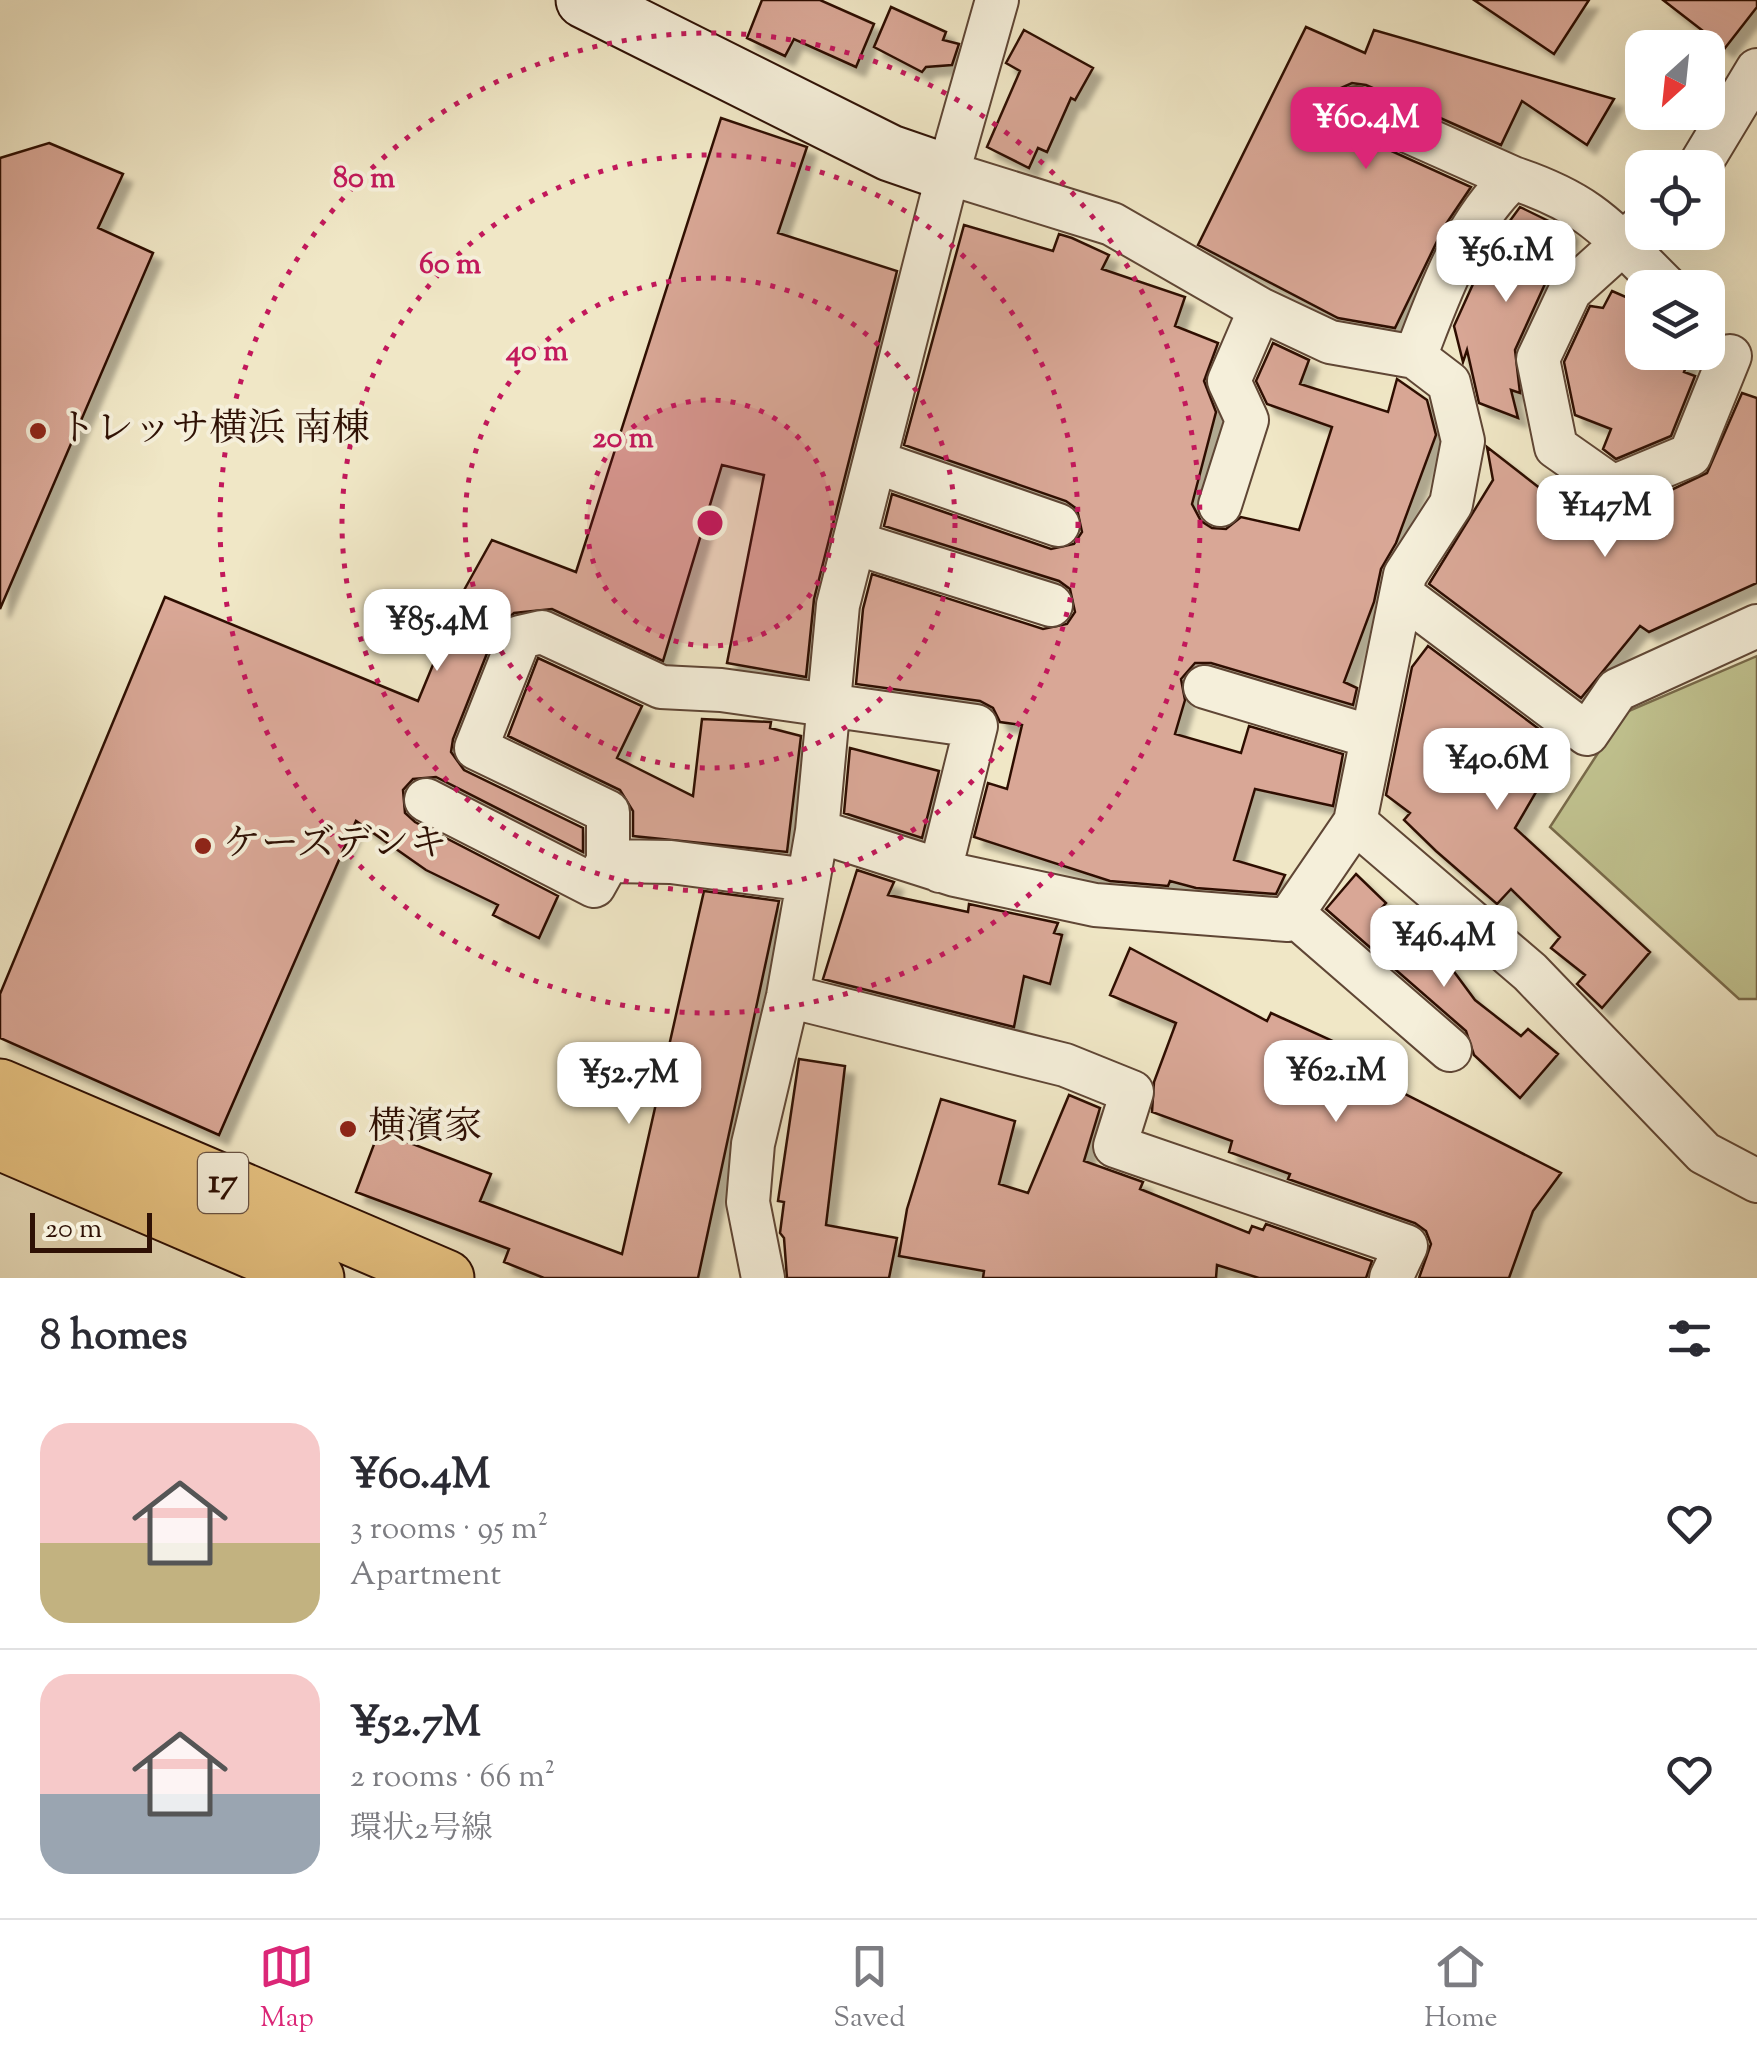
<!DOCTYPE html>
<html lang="en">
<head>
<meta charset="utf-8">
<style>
  body { margin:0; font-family:"Sorts Mill Goudy","Noto Serif JP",serif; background:#f7f7f7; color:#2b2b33; height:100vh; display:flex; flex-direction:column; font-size:38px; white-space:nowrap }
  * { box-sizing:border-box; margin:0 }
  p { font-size:32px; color:#7c7c81 }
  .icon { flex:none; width:55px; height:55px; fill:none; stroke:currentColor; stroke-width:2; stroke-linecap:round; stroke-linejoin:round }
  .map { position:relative; height:1278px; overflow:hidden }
  .panel { display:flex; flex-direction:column; background:#fff; flex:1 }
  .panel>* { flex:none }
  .needle { width:65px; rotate:207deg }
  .fabs { position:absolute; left:1625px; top:30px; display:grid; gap:20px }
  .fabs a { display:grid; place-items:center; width:100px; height:100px; border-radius:20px; background:#fff; box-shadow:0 10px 40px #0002; font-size:50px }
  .scale { position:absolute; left:30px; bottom:25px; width:122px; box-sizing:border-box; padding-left:10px; border:5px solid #2f1105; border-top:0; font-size:28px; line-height:35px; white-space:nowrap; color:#2f1105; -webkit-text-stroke:8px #f5efda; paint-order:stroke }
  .price { position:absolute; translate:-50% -85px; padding:0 22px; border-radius:20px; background:#fff; color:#222; font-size:32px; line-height:65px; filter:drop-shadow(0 2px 5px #0008) }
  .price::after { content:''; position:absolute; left:50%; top:60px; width:30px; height:22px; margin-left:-15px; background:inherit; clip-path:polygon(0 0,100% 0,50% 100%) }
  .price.selected { background:#db2777; color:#fff }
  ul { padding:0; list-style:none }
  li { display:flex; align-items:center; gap:30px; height:250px; padding:0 40px }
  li+li { border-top:2px solid #e1e1e2 }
  li span { display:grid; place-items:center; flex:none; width:280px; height:200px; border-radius:30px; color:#555 }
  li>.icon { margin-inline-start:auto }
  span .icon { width:120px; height:120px; fill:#fffc; stroke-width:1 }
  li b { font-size:42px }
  h2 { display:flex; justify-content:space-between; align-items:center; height:120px; padding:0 40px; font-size:42px }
  .menu { display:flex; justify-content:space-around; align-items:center; height:140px; border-top:2px solid #e1e1e2; background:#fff; font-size:28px; color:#7c7c81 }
  .menu a { display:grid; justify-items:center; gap:5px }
  .menu .selected { color:#db2777 }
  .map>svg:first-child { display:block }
  .green { fill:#c1c390; stroke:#786a4a; stroke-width:2.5 }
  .building { fill:#d9a796; stroke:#2f1105; stroke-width:2.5; filter:url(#shadow) }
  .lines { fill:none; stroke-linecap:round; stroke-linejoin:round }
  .street-casing { stroke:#5f4635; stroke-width:46 }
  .secondary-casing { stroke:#2f1105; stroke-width:59 }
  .primary-casing { stroke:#2f1105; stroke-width:59 }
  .street { stroke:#f5efda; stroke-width:42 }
  .secondary { stroke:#f5efda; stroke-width:55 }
  .primary { stroke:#e8c483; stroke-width:55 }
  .ring { fill:none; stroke:#c2185b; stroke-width:5; stroke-dasharray:5 10 }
  .poi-dot { fill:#8f2418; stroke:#f5efda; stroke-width:4 }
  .labels { text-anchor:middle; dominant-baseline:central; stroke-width:8; stroke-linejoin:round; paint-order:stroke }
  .shield { fill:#f5efda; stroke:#6a5445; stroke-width:2.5 }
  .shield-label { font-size:35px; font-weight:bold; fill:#2f1105 }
  .poi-label { font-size:38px; fill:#2f1105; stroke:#f5efda; text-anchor:start }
  .centre { fill:#c2185b; stroke:#f5efda; stroke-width:5 }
  .ring-label { font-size:30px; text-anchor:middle; font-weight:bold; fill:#c2185b; stroke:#f5efda; stroke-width:8; stroke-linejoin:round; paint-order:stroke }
</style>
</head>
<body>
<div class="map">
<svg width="1757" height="1278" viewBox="0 0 1757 1278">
  <defs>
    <filter id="shadow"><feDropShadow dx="9" dy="9" stdDeviation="2.5" flood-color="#0004"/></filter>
  </defs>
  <rect width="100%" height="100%" fill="#f0e7c6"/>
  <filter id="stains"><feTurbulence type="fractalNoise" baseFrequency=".002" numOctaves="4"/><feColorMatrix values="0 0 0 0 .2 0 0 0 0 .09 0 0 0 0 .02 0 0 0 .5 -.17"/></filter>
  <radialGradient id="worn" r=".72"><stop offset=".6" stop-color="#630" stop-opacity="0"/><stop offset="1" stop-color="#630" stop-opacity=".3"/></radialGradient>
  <path class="green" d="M 1757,656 L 1757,999 L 1739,999 L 1550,827 L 1624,713 Z"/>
  <path class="building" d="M 762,0 L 820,0 L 874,24 L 856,67 L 794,39 L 785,56 L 747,38 Z
    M 1474,0 L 1589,0 L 1554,54 Z
    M 1663,0 L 1757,0 L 1757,7 L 1725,48 Z
    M 891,7 L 946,32 L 943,40 L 959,44 L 952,65 L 926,67 L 922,72 L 874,47 Z
    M 1306,27 L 1365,53 L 1374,30 L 1614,99 L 1587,145 L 1522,101 L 1501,145 L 1366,85 L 1352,83 L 1341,88 L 1331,110 L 1345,130 L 1471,187 L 1444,227 L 1395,328 L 1338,318 L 1198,245 Z
    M 1024,30 L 1093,68 L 1075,100 L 1071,98 L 1047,152 L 1038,148 L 1029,168 L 987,147 L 1020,71 L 1006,63 Z
    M 721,118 L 807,147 L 778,233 L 897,271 L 814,599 L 806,677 L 727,663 L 764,475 L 722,465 L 663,661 L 552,609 L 514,613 L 497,628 L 453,739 L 451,752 L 464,770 L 583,828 L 583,852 L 436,777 L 413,779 L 403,790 L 405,813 L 415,822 L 558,896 L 539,938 L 493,915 L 498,905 L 426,870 L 356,821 L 219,1135 L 0,1038 L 0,994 L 165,597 L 418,701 L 463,592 L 492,540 L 576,572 Z
    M 49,143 L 123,174 L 98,228 L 153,253 L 0,609 L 0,158 Z
    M 1520,207 L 1569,231 L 1515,350 L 1520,393 L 1511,390 L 1518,418 L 1479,403 L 1467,350 L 1463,362 L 1454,326 L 1488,251 Z
    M 964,225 L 1053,251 L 1059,234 L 1072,238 L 1109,255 L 1102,269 L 1185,297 L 1175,326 L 1218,343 L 1204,381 L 1216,412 L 1192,504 L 1201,521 L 1212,528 L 1226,529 L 1241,517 L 1299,530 L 1332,427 L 1267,404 L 1256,381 L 1273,343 L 1309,360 L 1300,384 L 1388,412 L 1397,379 L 1427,400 L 1436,435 L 1396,543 L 1381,569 L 1374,602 L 1344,682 L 1357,688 L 1353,705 L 1211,663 L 1195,663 L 1181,679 L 1185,700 L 1175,734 L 1241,753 L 1249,726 L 1343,754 L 1333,806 L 1255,789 L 1234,860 L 1285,875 L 1276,894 L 1196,888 L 1170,881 L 1168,886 L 1110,881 L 974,837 L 988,783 L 1007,789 L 1022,725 L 1000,722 L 993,708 L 980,701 L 856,684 L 863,609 L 872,574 L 1043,629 L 1067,624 L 1075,612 L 1070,589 L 1059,581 L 884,526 L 892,494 L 1051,549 L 1074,544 L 1082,532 L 1077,509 L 1066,501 L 904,445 Z
    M 1612,291 L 1642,304 L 1642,328 L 1631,352 L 1692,352 L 1684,372 L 1695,376 L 1671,436 L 1616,459 L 1603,449 L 1611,429 L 1575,415 L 1564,362 L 1590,306 L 1603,308 Z
    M 1742,393 L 1757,398 L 1757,583 L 1649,632 L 1640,626 L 1581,698 L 1429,584 L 1493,480 L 1487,447 L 1591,528 L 1707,473 Z
    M 1428,646 L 1555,741 L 1552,746 L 1560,751 L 1515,828 L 1650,952 L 1602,1008 L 1577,984 L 1585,975 L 1551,948 L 1560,937 L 1511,889 L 1497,904 L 1436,851 L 1404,820 L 1410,813 L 1386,795 L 1412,667 Z
    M 538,658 L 642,706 L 617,758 L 693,796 L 702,719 L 771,722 L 770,728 L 801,736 L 787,852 L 633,836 L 633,811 L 620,790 L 508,736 Z
    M 850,748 L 939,771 L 922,838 L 844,813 Z
    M 857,870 L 894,882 L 888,895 L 968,912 L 969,904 L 1058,923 L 1054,933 L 1062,935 L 1050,984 L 1024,976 L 1014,1027 L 823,979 Z
    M 1356,874 L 1386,903 L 1379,911 L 1446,968 L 1449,965 L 1475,1000 L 1521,1036 L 1528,1029 L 1558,1054 L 1520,1098 L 1474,1055 L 1466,1031 L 1326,909 Z
    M 704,891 L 779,901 L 698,1278 L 544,1278 L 504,1262 L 509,1249 L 356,1192 L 379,1131 L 491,1174 L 480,1201 L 622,1254 Z
    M 1130,948 L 1267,1021 L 1271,1013 L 1335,1042 L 1328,1055 L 1561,1173 L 1533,1211 L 1509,1278 L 1419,1278 L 1431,1244 L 1426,1231 L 1415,1223 L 1288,1179 L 1290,1174 L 1229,1152 L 1232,1141 L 1152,1112 L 1154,1082 L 1176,1023 L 1110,995 Z
    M 799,1059 L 845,1066 L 826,1225 L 897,1238 L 889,1278 L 787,1278 L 784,1238 L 780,1233 L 784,1202 L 778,1201 Z
    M 1069,1095 L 1100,1108 L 1084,1161 L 1143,1182 L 1140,1189 L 1249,1233 L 1252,1226 L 1263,1230 L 1266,1224 L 1372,1261 L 1366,1278 L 1259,1278 L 1217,1265 L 1216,1278 L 983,1278 L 984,1271 L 899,1256 L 907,1209 L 941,1099 L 1015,1121 L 999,1184 L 1028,1193 Z"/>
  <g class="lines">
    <defs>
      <path id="street" d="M 1356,108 L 1513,178
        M 1698,168 L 1757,70
        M 1642,226 L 1570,291 L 1538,359 L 1556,447 L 1613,487 L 1690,455 L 1730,356
        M 1415,357 C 1439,295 1463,224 1513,178 C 1594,205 1609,231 1667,288
        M 876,462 L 1058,525
        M 1220,505 L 1247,420 L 1229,381 L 1260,309
        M 855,543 L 1051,605
        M 1402,595 L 1587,734 L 1617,690 L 1757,626
        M 1205,687 L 1372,737
        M 426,800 L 594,886 L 608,861 L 671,862 L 808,880
        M 1355,822 L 1530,972 L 1704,1153 L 1757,1181
        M 817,831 L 955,875 L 1095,905 L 1288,920 L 1355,822 L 1405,575 L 1451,504 L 1463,441 L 1449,383 L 1415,357 L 1330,342 L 1260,309 L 1112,224 L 948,173
        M 608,861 L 608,812 L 476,748 L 520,637 L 542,632 L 661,687 L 721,690 L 976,726 L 940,871
        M 1292,913 L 1450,1050
        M 788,996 L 1065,1065 L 1132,1092 L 1115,1146 L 1406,1246 L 1391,1278
        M 763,1278 L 748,1202 L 753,1144 L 788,996 L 817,831 L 838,605 L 948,173 L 997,0"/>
      <path id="secondary" d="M 584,0 L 890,153 L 948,173"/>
      <path id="primary" d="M 0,1087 L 446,1278
        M 0,1142 L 316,1278"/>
    </defs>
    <use href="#street" class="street-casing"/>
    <use href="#secondary" class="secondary-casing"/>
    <use href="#primary" class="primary-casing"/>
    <use href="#street" class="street"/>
    <use href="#secondary" class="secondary"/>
    <use href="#primary" class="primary"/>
  </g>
  <circle cx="710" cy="523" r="123" fill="#c2185b" fill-opacity=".12"/>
  <g class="ring">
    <circle cx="710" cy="523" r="123"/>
    <circle cx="710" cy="523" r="245"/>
    <circle cx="710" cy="523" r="368"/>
    <circle cx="710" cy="523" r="490"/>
  </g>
  <g class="poi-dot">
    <circle cx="38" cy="431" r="10"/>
    <circle cx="203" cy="846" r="10"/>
    <circle cx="348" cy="1129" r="10"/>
  </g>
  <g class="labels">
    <rect class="shield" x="198" y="1153" width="50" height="60" rx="8"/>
    <g class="shield-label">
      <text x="223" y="1183">17</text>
    </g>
    <g class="poi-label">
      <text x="58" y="431">トレッサ横浜 南棟</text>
      <text x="223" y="846">ケーズデンキ</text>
      <text x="368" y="1129">横濱家</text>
    </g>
  </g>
  <circle cx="710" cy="523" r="15" class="centre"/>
  <g class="ring-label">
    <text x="364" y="187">80 m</text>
    <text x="450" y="273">60 m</text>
    <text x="537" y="360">40 m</text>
    <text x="623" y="447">20 m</text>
  </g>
  <rect width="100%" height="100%" filter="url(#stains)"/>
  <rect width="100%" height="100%" fill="url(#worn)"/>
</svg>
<div class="fabs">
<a><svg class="needle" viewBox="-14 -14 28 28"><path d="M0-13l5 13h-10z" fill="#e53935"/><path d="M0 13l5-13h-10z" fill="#7c7c81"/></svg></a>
<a><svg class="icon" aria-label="locate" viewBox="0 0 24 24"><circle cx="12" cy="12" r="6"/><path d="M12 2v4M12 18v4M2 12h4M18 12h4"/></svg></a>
<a><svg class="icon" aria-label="layers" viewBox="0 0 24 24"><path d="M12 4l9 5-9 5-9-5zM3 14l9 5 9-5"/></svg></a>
</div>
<div class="scale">20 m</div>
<b class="price selected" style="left:1366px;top:172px">¥60.4M</b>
<b class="price" style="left:1506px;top:305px">¥56.1M</b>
<b class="price" style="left:1605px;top:560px">¥147M</b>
<b class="price" style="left:437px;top:674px">¥85.4M</b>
<b class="price" style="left:1497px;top:813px">¥40.6M</b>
<b class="price" style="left:1444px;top:990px">¥46.4M</b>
<b class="price" style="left:1336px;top:1125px">¥62.1M</b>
<b class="price" style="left:629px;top:1127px">¥52.7M</b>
</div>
<section class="panel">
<h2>8 homes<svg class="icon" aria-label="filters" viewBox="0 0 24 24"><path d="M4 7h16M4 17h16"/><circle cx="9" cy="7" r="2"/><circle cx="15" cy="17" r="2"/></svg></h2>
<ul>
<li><span style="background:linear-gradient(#f6c9c9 60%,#c2b280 0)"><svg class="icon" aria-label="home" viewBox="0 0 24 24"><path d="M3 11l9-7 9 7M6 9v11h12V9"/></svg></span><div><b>¥60.4M</b><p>3 rooms · 95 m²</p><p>Apartment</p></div><svg class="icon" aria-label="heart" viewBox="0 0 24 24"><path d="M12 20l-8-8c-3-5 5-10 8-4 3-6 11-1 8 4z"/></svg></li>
<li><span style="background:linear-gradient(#f6c9c9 60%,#9aa5b1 0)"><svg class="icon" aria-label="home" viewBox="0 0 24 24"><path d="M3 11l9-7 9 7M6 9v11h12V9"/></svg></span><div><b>¥52.7M</b><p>2 rooms · 66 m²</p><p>環状2号線</p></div><svg class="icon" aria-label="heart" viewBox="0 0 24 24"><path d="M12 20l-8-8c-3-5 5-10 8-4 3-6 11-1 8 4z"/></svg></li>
</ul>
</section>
<nav class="menu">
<a class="selected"><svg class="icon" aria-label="map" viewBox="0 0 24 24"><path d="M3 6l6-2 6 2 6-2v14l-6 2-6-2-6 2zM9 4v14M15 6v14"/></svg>Map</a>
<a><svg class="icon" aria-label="saved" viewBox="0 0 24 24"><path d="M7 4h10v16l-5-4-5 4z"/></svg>Saved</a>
<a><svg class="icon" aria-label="home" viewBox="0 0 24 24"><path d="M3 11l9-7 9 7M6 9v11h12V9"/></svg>Home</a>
</nav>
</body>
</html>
